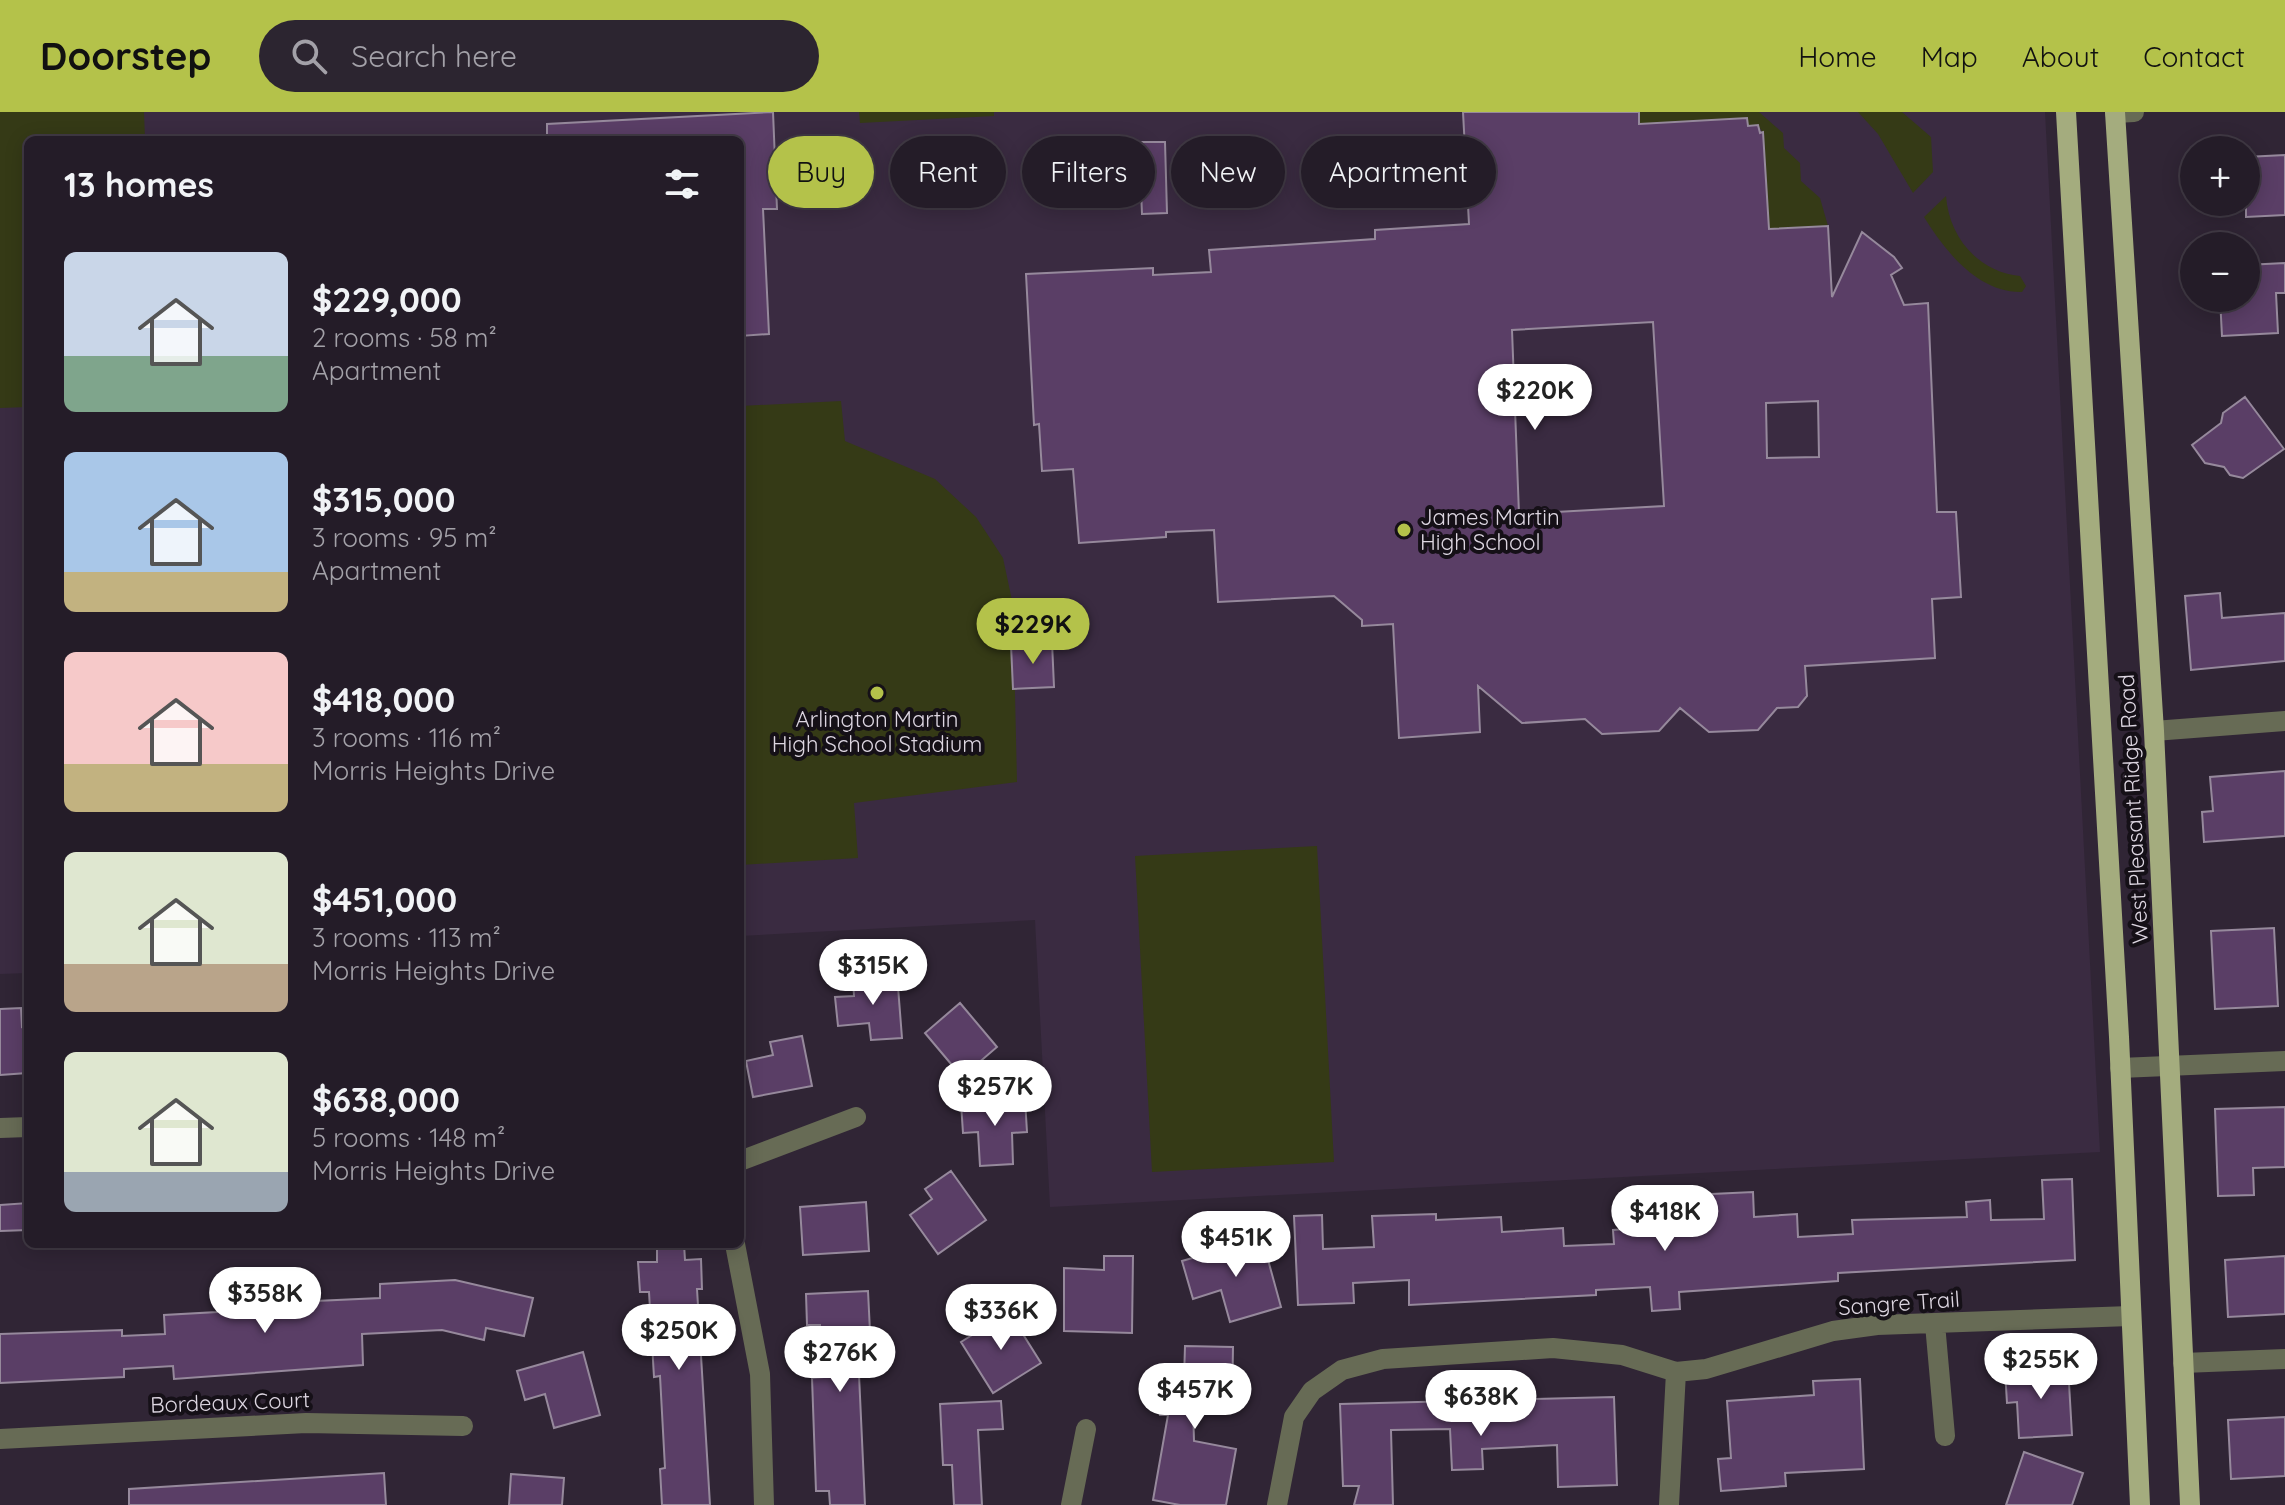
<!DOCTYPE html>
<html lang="en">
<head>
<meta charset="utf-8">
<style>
  body { margin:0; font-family:Quicksand,sans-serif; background:#2c2530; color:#f1f3f6; height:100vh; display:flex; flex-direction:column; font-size:30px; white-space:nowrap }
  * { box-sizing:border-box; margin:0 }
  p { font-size:26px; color:#a3a1a8 }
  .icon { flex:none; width:44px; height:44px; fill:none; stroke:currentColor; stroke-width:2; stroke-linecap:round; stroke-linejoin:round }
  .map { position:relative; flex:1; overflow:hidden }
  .details { position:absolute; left:24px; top:24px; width:720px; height:1112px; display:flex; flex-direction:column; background:#241c28; border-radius:12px; box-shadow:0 4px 20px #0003,0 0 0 2px #413a45 }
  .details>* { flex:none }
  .top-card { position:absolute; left:768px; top:24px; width:760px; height:72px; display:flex; gap:16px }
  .fabs { position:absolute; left:2180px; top:24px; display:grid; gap:16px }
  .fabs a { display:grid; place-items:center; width:80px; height:80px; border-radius:50%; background:#241c28; box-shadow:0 4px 20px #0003,0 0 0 2px #413a45; font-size:40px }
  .price { position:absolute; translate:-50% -68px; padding:0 18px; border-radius:28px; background:#fff; color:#222; font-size:26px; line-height:52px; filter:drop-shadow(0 2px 4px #0008) }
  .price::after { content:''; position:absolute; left:50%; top:48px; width:24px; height:18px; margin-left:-12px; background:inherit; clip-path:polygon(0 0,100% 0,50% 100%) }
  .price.selected { background:#b4c24a; color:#111 }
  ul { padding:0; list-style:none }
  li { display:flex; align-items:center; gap:24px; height:200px; padding:0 40px }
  li span { display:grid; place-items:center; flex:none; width:224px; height:160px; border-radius:12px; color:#555 }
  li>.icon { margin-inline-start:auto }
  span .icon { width:96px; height:96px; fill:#fffc; stroke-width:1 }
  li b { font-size:34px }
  h2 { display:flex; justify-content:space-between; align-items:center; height:96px; padding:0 40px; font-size:34px }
  .pill { padding:0 28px; border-radius:36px; background:#241c28; box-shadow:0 4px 20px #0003,0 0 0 2px #413a45; font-size:28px; line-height:72px }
  .pill.selected { background:#b4c24a; color:#111 }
  header { display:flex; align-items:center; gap:48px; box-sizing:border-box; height:112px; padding:0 40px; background:#b4c24a; color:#111 }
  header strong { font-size:38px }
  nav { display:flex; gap:44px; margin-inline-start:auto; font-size:28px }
  .search { width:560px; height:72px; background:#2c2530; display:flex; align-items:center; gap:20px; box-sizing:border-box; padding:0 28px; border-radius:44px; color:#a3a1a8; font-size:30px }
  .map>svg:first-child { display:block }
  .built { fill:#3a2b41 }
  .green { fill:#353a16 }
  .building { fill:#5a3e66; stroke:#96899c; stroke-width:2; fill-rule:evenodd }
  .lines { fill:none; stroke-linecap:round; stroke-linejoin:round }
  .minor { stroke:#676b55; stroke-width:20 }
  .major { stroke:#a4ac7e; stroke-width:20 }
  .poi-dot { fill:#b4c24a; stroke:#151017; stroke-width:3 }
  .labels { text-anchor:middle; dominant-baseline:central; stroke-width:8; stroke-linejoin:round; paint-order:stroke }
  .poi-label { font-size:22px; fill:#ddd6e1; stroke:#151017; text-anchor:start }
  .street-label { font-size:22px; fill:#ddd6e1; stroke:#151017 }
</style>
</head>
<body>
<header>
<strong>Doorstep</strong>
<div class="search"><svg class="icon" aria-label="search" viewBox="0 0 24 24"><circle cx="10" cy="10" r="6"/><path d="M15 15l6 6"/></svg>Search here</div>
<nav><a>Home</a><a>Map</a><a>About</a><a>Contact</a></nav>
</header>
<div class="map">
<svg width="2285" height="1393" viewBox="0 0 2285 1393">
  <rect width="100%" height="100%" fill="#302535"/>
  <path class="built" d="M 0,0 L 2045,0 L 2100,1040 L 1050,1095 L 1035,808 L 740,824 L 740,28 L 28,28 L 28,861 L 0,862 Z"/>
  <path class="green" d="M 0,0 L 144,0 L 145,28 L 28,28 L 28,295 L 0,296 Z
    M 859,0 L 994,0 L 994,4 L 860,11 Z
    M 1639,0 L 1759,0 L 1783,21 L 1784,36 L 1800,51 L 1801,69 L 1820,86 L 1828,114 L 1764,118 L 1763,21 L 1758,13 L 1748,14 L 1746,6 L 1727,7 L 1721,14 L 1720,7 L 1701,8 L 1694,16 L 1694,9 L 1675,10 L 1643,82 Z
    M 1858,0 L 1902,0 L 1931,25 L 1933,60 L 1913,81 L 1878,22 Z
    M 1946,84 C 1949,125 1978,160 2020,164 L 2026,174 L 2022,180 C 1978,181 1945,139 1924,105 Z
    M 841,289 L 845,329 L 935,367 L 976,405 L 1003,446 L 1013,493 L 1017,670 L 854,691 L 858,746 L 740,753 L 740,294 Z
    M 1317,734 L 1334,1050 L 1152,1060 L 1135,744 Z"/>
  <path class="building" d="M 773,0 L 777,97 L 763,97 L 769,222 L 740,224 L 740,28 L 547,28 L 547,12 Z
    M 1463,0 L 1639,0 L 1639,12 L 1747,6 L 1748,14 L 1758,13 L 1760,21 L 1763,20 L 1769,117 L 1828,114 L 1832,185 L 1862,120 L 1894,145 L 1902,156 L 1891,163 L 1904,193 L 1928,191 L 1937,400 L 1956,400 L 1961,485 L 1932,487 L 1935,546 L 1805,554 L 1807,584 L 1798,595 L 1777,596 L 1758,618 L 1709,620 L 1680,596 L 1659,619 L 1602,622 L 1585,607 L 1522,611 L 1478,574 L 1480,620 L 1399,626 L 1393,512 L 1362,514 L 1362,508 L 1334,484 L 1218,490 L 1214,418 L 1166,420 L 1166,425 L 1079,431 L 1073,357 L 1042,359 L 1039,312 L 1034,313 L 1026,162 L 1153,156 L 1153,163 L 1211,160 L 1209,138 L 1375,127 L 1375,118 L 1469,112 ZM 1653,210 L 1664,394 L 1519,402 L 1512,218 ZM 1818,289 L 1819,345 L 1767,346 L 1766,291 Z
    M 1139,30 L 1165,30 L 1167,101 L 1142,102 Z
    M 2285,43 L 2285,103 L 2246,105 L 2246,45 Z
    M 2285,151 L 2285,181 L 2276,181 L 2278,221 L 2222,224 L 2220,186 L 2246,186 L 2246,153 Z
    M 2245,285 L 2284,337 L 2243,366 L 2230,363 L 2224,355 L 2205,351 L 2192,333 L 2221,311 L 2223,301 Z
    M 2220,481 L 2222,506 L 2285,501 L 2285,549 L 2191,558 L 2185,484 Z
    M 1052,530 L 1054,575 L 1013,577 L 1011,533 Z
    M 2285,659 L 2285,724 L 2204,730 L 2202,700 L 2213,699 L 2210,665 Z
    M 2274,816 L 2278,894 L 2215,897 L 2211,819 Z
    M 897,862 L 902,926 L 871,928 L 869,911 L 838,914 L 835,885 L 854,884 L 853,866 Z
    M 960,891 L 997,935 L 962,965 L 925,921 Z
    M 21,896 L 22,915 L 28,914 L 27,961 L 0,963 L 0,897 Z
    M 802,924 L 812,974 L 753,985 L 746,949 L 773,943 L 770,930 Z
    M 1025,987 L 1027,1020 L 1012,1021 L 1013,1052 L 980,1054 L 978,1020 L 963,1021 L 961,991 Z
    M 2285,995 L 2285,1055 L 2253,1056 L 2254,1083 L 2218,1084 L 2215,997 Z
    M 951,1059 L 986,1108 L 938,1142 L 910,1103 L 932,1087 L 925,1077 Z
    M 2072,1067 L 2075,1148 L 1838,1161 L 1838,1169 L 1679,1180 L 1680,1197 L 1652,1199 L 1650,1175 L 1596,1178 L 1596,1183 L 1409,1193 L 1409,1168 L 1353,1171 L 1354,1191 L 1298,1193 L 1294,1104 L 1322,1103 L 1323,1137 L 1374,1135 L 1372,1104 L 1436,1102 L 1436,1108 L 1501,1105 L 1502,1120 L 1563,1116 L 1564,1134 L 1614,1132 L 1613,1118 L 1685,1113 L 1684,1108 L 1713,1107 L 1712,1082 L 1753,1080 L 1754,1105 L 1797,1102 L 1798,1125 L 1853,1122 L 1852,1108 L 1967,1105 L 1966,1090 L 1990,1088 L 1991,1108 L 2044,1107 L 2042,1068 Z
    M 866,1090 L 869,1139 L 803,1143 L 800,1095 Z
    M 28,1091 L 28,1118 L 0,1119 L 0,1093 Z
    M 1262,1126 L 1281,1195 L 1230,1210 L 1221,1178 L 1193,1187 L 1182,1149 Z
    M 657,1132 L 684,1132 L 685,1148 L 701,1147 L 702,1177 L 697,1177 L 710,1393 L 662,1393 L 660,1357 L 665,1356 L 660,1264 L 654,1265 L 649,1180 L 640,1180 L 638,1150 L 657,1150 Z
    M 1104,1144 L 1133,1144 L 1132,1221 L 1064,1219 L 1064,1156 L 1104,1158 Z
    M 2285,1144 L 2285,1202 L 2228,1205 L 2225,1148 Z
    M 455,1168 L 533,1186 L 524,1224 L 486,1216 L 484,1228 L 442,1218 L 362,1222 L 363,1253 L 174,1267 L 173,1254 L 124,1257 L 124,1265 L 0,1271 L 0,1222 L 122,1218 L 122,1224 L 165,1222 L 164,1203 L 217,1200 L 216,1183 L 239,1182 L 240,1201 L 294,1198 L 294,1190 L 380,1186 L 380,1172 Z
    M 868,1179 L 871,1240 L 858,1241 L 865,1393 L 830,1393 L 829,1379 L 816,1379 L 812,1266 L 823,1265 L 820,1213 L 807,1213 L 806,1182 Z
    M 1009,1200 L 1041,1251 L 993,1281 L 961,1230 Z
    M 1185,1234 L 1233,1235 L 1232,1295 L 1193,1294 L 1194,1329 L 1236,1337 L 1226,1393 L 1180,1393 L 1153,1388 L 1168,1303 L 1160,1303 L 1161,1266 L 1184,1267 Z
    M 583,1240 L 600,1303 L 554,1316 L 545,1282 L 525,1288 L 517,1259 Z
    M 2068,1254 L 2072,1323 L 2019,1326 L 2017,1290 L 2007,1291 L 2005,1258 Z
    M 1860,1267 L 1864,1357 L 1785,1361 L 1786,1374 L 1721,1379 L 1718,1347 L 1731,1346 L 1727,1289 L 1814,1283 L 1813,1269 Z
    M 1614,1285 L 1617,1373 L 1558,1375 L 1557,1333 L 1482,1337 L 1483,1357 L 1452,1358 L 1450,1317 L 1391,1318 L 1393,1393 L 1354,1393 L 1359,1374 L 1343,1374 L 1340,1292 Z
    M 1001,1289 L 1003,1317 L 978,1318 L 982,1393 L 954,1393 L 952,1353 L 943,1353 L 940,1292 Z
    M 2285,1305 L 2285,1364 L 2231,1367 L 2228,1308 Z
    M 2024,1340 L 2083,1361 L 2072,1393 L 2006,1393 Z
    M 384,1361 L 386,1393 L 129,1393 L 129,1377 Z
    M 511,1362 L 564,1366 L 562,1393 L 509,1393 Z"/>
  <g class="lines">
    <path class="minor" d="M 2115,1 L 2134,0
      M 2154,619 L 2285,609
      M 2120,956 L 2285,949
      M 0,1016 L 28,1015
      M 740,1049 L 856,1005
      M 735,1132 L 760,1262 L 764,1393
      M 1935,1212 L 1945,1324
      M 2183,1251 L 2285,1247
      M 0,1327 L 306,1311 L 463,1314
      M 1071,1393 L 1086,1317
      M 1277,1393 L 1294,1305 L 1312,1279 L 1342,1258 L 1383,1247 L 1553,1236 L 1622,1243 L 1676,1260 L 1706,1257 L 1833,1219 L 1877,1213 L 2130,1204
      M 1669,1393 L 1676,1260"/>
    <path class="major" d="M 2066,0 L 2119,925 L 2140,1393
      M 2115,0 L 2154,619 L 2190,1393"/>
  </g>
  <g class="poi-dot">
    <circle cx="1404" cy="418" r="8"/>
    <circle cx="877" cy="581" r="8"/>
  </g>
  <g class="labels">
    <g class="poi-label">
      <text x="1420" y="405">James Martin<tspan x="1420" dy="25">High School</tspan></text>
      <text x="877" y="607" text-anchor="middle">Arlington Martin<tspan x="877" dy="25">High School Stadium</tspan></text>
    </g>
    <g class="street-label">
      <text transform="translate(2133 697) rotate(-93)">West Pleasant Ridge Road</text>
      <text transform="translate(1899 1191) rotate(-4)">Sangre Trail</text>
      <text transform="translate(230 1290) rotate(-2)">Bordeaux Court</text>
    </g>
  </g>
</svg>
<div class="fabs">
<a>+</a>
<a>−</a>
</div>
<b class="price" style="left:1535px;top:320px">$220K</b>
<b class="price selected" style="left:1033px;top:554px">$229K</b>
<b class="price" style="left:873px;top:895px">$315K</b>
<b class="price" style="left:995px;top:1016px">$257K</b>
<b class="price" style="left:1665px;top:1141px">$418K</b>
<b class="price" style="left:1236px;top:1167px">$451K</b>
<b class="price" style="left:265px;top:1223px">$358K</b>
<b class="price" style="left:1001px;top:1240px">$336K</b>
<b class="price" style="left:679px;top:1260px">$250K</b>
<b class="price" style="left:840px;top:1282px">$276K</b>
<b class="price" style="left:2041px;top:1289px">$255K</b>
<b class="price" style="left:1195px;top:1319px">$457K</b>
<b class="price" style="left:1481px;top:1326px">$638K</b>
<div class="top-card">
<a class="pill selected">Buy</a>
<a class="pill">Rent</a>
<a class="pill">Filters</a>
<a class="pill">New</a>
<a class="pill">Apartment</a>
</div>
<section class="details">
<h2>13 homes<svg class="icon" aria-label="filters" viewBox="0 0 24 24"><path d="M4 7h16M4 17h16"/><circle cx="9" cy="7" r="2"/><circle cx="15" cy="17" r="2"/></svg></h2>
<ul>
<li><span style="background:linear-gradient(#c9d6e8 65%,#7fa58c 0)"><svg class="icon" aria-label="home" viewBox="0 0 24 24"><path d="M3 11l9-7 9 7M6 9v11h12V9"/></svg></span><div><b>$229,000</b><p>2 rooms · 58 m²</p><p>Apartment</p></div></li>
<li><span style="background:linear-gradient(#a9c7e8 75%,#c2b280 0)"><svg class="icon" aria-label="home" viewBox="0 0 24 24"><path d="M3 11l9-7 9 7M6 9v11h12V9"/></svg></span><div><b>$315,000</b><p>3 rooms · 95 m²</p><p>Apartment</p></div></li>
<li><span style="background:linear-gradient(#f6c9c9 70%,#c2b280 0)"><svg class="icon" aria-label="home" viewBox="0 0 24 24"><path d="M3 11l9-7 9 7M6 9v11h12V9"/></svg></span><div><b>$418,000</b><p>3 rooms · 116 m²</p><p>Morris Heights Drive</p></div></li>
<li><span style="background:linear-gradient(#dfe7d0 70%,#b9a48a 0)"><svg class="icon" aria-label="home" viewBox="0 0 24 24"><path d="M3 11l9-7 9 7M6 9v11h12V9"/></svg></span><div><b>$451,000</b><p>3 rooms · 113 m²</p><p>Morris Heights Drive</p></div></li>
<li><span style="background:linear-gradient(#dfe7d0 75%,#9aa5b1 0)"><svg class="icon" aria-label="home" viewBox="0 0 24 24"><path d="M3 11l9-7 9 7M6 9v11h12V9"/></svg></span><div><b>$638,000</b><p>5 rooms · 148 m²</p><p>Morris Heights Drive</p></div></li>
</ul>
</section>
</div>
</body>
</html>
